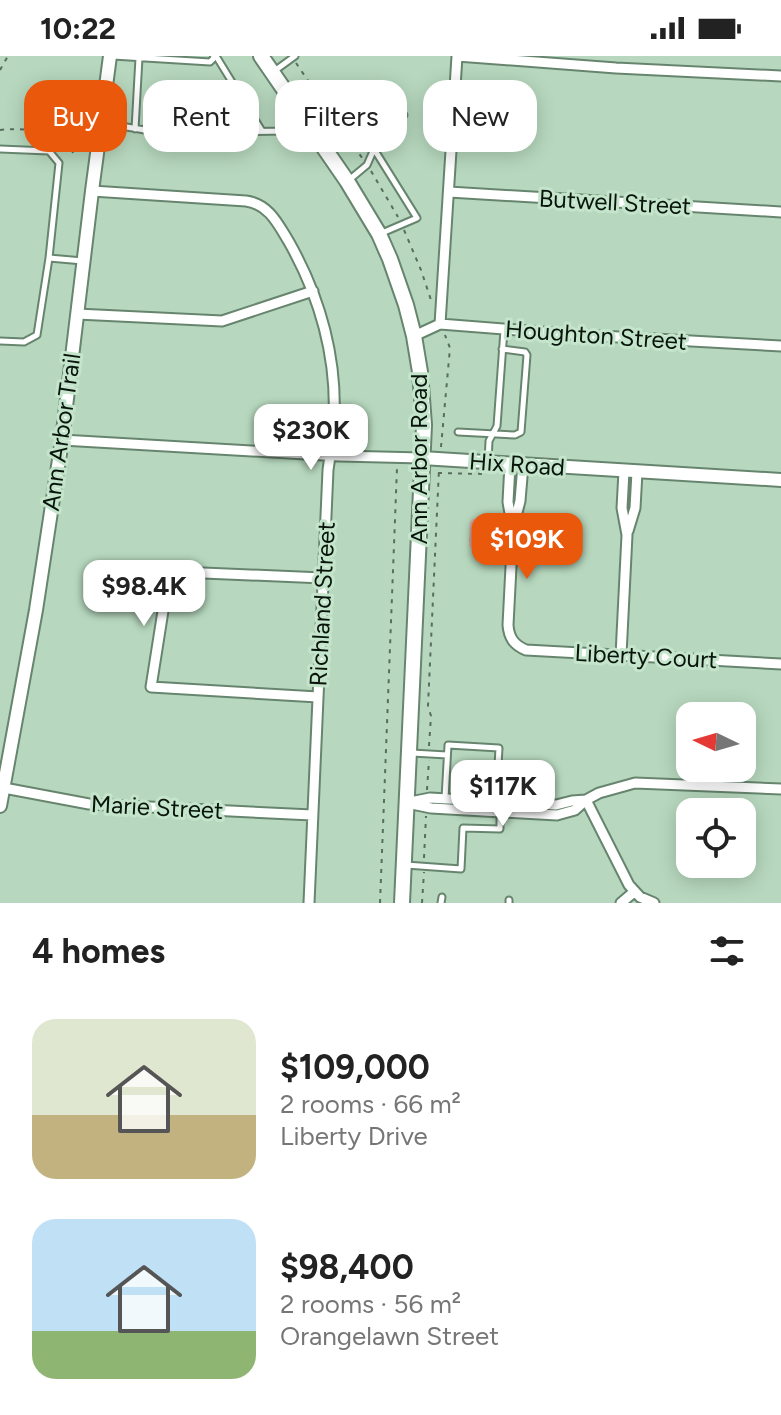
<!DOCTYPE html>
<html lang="en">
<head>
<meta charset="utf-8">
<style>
  body { margin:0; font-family:Figtree,sans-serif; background:#f6f6f6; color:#222; height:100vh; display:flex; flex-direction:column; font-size:30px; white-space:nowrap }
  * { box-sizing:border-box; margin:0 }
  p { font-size:26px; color:#767676 }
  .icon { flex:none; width:44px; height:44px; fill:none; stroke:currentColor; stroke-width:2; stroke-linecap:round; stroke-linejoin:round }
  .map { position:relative; height:847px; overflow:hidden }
  .drawer { display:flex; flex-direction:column; background:#fff; flex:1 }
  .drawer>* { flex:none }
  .hud { position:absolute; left:24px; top:24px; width:734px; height:72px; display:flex; gap:16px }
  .needle { width:52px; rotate:275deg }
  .fabs { position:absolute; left:676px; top:646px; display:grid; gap:16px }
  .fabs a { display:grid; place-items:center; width:80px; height:80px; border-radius:16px; background:#fff; box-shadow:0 4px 20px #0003; font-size:40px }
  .price { position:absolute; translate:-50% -68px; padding:0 18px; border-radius:16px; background:#fff; color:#222; font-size:26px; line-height:52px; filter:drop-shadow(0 2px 4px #0008) }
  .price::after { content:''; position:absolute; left:50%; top:48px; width:24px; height:18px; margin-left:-12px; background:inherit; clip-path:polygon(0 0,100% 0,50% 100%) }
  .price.active { background:#ea580c; color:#fff }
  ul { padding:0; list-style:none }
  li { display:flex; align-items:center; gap:24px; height:200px; padding:0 32px }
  li span { display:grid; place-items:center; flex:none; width:224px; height:160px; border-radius:24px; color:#555 }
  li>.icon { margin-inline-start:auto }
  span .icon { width:96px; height:96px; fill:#fffc; stroke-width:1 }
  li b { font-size:34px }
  h2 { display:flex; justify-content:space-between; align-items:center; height:96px; padding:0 32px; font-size:34px }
  .pill { padding:0 28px; border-radius:24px; background:#fff; box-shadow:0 4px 20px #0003; font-size:28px; line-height:72px }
  .pill.active { background:#ea580c; color:#fff }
  .status { display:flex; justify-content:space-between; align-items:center; height:56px; padding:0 40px; background:#fff; direction:ltr }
  .status svg { height:22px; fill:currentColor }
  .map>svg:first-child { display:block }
  .grass { fill:url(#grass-dots) }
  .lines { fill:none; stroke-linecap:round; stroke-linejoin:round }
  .service-casing { stroke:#67856e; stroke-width:9 }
  .minor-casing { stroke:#67856e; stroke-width:13 }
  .tertiary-casing { stroke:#67856e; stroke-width:16 }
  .secondary-casing { stroke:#67856e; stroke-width:18 }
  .path { stroke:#586d5d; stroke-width:2; stroke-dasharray:4 6; stroke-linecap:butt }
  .service { stroke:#fff; stroke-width:5 }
  .minor { stroke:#fff; stroke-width:9 }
  .tertiary { stroke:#fff; stroke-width:12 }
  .secondary { stroke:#fff; stroke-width:14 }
  .labels { text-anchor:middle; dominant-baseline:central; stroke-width:6; stroke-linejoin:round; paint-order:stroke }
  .street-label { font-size:24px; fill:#09150c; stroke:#c4e5cb }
</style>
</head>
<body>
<div class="status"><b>10:22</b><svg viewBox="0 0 49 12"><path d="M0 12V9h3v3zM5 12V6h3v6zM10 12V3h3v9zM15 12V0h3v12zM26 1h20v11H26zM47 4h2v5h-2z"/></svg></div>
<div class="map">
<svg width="781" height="847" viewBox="0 0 781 847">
  <defs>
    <pattern id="grass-dots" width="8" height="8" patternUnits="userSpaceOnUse" patternTransform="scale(2)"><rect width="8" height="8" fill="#e1afa5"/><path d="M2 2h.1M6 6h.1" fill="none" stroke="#c0968d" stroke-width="1.8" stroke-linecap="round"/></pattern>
  </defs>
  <rect width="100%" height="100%" fill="#b7d8be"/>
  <path class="grass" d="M 473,463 L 486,463 L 488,464 L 488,491 L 486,492 L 471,492 L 469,490 L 470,466 Z"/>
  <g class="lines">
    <defs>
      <path id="service" d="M 113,0 L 210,6 L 213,3 L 214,0
        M 216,0 L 262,75
        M 273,16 L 295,0
        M 102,67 C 134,71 190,86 220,76 L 289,75 L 304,66
        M 135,73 L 139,2
        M 312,73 L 343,51
        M 0,93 L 49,95 L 59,107 L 49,202
        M 374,93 L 417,162 L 382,177
        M 349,124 L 367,109 L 374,93 L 404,59
        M 0,285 L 24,286 L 37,279 L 49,202 L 83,205
        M 458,376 L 515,379 L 521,376 L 527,299 L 525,296 L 502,293
        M 488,405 L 489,385 L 497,370 L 504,274
        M 412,697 L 447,699
        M 445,743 L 448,689 L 499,692 L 496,745
        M 406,809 L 461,813 L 463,772 L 500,773 L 500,757
        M 441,847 L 442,841
        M 509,847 L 509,844"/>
      <path id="minor" d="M 457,0 L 616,12 L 781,20
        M 92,135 L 246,145 C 269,148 278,168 289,186 C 320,241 337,302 334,365 C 334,382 330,398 328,414 L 309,847
        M 449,136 L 781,156
        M 77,258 L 222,265 L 313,235
        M 440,268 L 457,0
        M 414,280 L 440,268 L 582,279 L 781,290
        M 62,384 L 340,400 L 422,402
        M 510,408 L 508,446 L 512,469
        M 523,409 L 520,445 L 513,472 L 508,569 C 509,582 514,589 526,594 L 781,608
        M 628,475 L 635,452 L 637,416
        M 621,599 L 627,479 L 622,452 L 624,415
        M 318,641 L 151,631 L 169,517 L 180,516 L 323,522
        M 4,732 L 89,748 L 312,759
        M 586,744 L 629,829 L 640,841 L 654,847
        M 415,745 L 430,742 L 556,749 L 572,745 L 586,744
        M 407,747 L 431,752 L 557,759 L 575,754 L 586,744 L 599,737 L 635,727 L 781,733
        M 621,847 L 634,836"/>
      <path id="tertiary" d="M 422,402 L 781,424
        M 0,750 L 36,554 L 62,384 L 92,135 L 110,0"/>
      <path id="secondary" d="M 261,0 L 347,125 L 379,178 L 390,203 L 406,249 L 414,280 L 420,316 L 424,369 L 402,847"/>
    </defs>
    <use href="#service" class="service-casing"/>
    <use href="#minor" class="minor-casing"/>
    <use href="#tertiary" class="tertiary-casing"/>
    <use href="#secondary" class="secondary-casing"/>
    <path class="path" d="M 296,7 L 328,54
      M 0,14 L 8,0
      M 336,66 L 363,103
      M 0,74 C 28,71 44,76 69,86 L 73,97
      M 371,115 L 398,161
      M 404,174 L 421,214 L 432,247
      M 441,391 L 450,292 L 445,279
      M 438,417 L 484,418
      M 429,690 L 431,660 L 428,650 L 439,413
      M 427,734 L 429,704
      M 424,802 L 426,760
      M 380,847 L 397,412
      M 422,847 L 424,816"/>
    <use href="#service" class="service"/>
    <use href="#minor" class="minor"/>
    <use href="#tertiary" class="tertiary"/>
    <use href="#secondary" class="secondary"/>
  </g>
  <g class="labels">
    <g class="street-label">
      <text transform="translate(615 146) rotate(3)">Butwell Street</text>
      <text transform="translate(596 279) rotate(4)">Houghton Street</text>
      <text transform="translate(61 376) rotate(-82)">Ann Arbor Trail</text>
      <text transform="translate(418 403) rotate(-90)">Ann Arbor Road</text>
      <text transform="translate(517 408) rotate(4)">Hix Road</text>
      <text transform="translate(322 548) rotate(-87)">Richland Street</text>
      <text transform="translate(646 600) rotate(3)">Liberty Court</text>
      <text transform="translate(157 751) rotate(3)">Marie Street</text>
    </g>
  </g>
</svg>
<div class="fabs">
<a><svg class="needle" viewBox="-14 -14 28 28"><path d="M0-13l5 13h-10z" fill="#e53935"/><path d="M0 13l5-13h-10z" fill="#767676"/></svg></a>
<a><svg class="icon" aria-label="locate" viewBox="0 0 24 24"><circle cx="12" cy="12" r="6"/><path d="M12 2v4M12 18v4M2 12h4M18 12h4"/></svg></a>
</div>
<b class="price" style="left:311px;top:416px">$230K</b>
<b class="price active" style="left:527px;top:525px">$109K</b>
<b class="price" style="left:144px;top:572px">$98.4K</b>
<b class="price" style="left:503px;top:772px">$117K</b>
<div class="hud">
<a class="pill active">Buy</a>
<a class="pill">Rent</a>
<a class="pill">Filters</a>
<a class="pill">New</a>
</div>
</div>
<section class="drawer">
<h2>4 homes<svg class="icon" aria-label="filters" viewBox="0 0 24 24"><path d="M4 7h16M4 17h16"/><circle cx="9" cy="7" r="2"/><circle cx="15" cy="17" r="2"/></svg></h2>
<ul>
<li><span style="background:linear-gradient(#dfe7d0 60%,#c2b280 0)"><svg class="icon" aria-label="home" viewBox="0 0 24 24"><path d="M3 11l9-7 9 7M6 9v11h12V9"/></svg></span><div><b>$109,000</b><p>2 rooms · 66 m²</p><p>Liberty Drive</p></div></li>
<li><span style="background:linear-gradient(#bfe0f5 70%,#8fb573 0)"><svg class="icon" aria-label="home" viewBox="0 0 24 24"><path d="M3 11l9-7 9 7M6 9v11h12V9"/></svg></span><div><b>$98,400</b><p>2 rooms · 56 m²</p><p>Orangelawn Street</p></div></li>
</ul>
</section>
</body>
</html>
